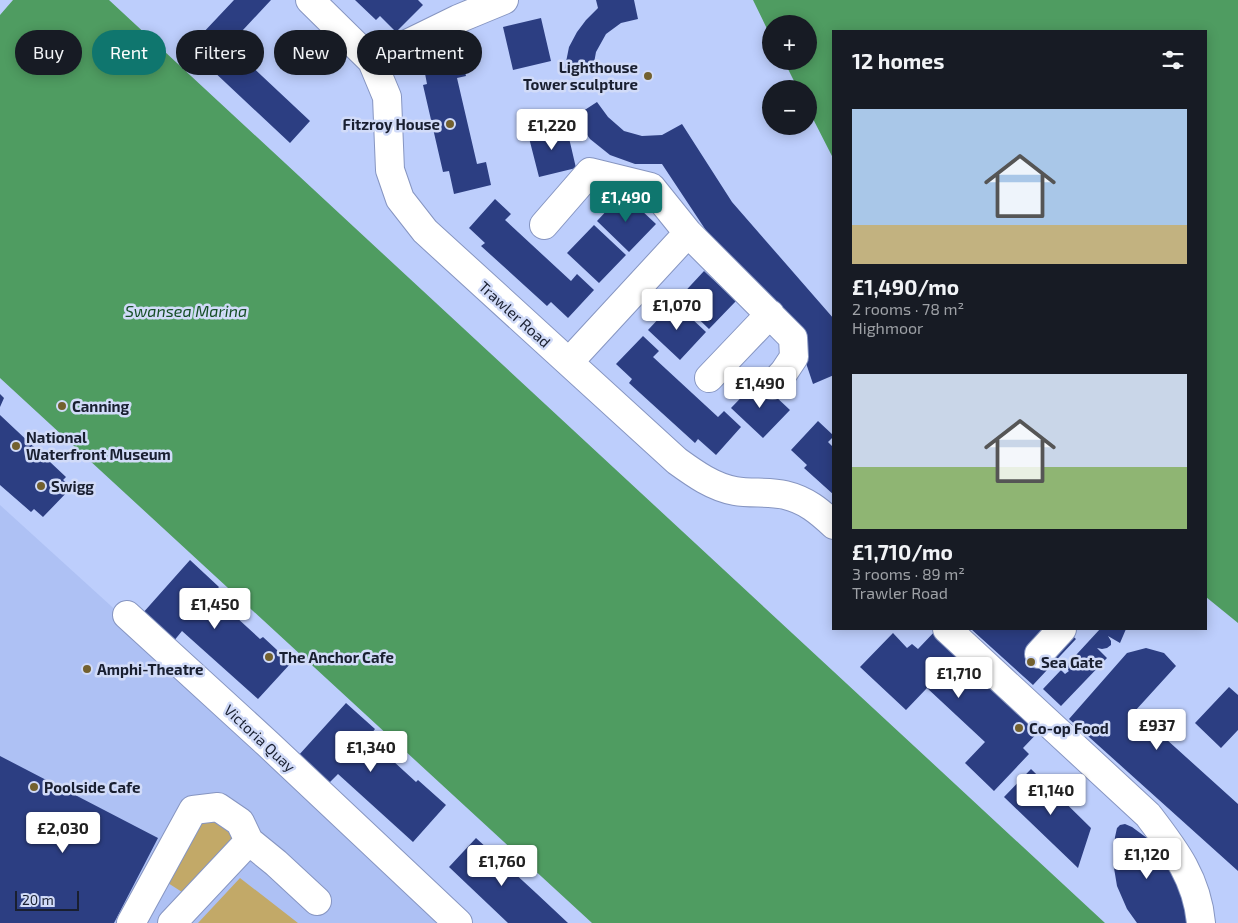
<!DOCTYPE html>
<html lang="en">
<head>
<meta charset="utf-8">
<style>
  body { margin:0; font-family:"Exo 2",sans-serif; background:#242831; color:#f1f3f6; height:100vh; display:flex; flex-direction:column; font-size:19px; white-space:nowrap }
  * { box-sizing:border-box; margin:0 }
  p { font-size:16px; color:#9ea1a6 }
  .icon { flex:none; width:28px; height:28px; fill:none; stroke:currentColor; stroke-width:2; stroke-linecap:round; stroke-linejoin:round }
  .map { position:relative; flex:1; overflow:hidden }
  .sheet { position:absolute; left:832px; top:30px; width:375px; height:600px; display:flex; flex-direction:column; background:#171b24; border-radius:0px; box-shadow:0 2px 12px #0003 }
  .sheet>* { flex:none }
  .hud { position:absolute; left:15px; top:30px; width:475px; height:45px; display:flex; gap:10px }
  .tools { position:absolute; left:762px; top:15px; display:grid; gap:10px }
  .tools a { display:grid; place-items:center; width:55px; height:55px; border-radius:50%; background:#171b24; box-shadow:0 2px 12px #0003; font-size:25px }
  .scale { position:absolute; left:15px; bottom:12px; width:64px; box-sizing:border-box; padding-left:5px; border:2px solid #191f30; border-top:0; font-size:14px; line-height:18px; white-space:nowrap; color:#191f30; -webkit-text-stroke:4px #d1dbf8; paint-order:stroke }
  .price { position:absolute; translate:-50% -42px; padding:0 11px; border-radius:5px; background:#fff; color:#222; font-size:16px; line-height:32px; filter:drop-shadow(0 1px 2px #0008) }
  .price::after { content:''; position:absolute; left:50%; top:30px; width:15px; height:11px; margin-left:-8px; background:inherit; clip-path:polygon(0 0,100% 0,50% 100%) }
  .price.current { background:#0f766e; color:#fff }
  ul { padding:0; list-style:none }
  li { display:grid; align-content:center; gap:10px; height:265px; padding:0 20px }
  li span { display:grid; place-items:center; height:155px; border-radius:0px; color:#555 }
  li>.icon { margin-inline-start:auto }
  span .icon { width:90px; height:90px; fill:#fffc; stroke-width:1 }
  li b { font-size:21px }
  h2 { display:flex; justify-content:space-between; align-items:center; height:60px; padding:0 20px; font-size:21px }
  .chip { padding:0 18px; border-radius:22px; background:#171b24; box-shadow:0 2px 12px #0003; font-size:18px; line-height:45px }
  .chip.current { background:#0f766e; color:#fff }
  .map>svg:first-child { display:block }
  .built { fill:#aec1f4 }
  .green { fill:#c2a968 }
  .water { fill:#4f9c61 }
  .building { fill:#2c3e82 }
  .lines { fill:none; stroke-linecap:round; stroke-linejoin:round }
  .minor-casing { stroke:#8695c1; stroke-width:30 }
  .minor { stroke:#fff; stroke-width:28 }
  .poi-dot { fill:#73612f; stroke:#d1dbf8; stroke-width:2 }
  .labels { text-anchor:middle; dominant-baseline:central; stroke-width:5; stroke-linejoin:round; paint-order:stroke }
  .poi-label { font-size:15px; font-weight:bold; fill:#191f30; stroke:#d1dbf8; text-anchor:start }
  .street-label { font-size:15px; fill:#191f30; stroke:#d1dbf8 }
  .water-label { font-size:16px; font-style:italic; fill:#164e26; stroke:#d1dbf8 }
</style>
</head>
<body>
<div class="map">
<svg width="1238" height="923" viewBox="0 0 1238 923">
  <rect width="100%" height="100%" fill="#bdcefc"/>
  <path class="built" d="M 0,505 L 387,857 L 458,923 L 0,923 Z"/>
  <path class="green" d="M 218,807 L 249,841 L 193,899 L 157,876 L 193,810 Z
    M 240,878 L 298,923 L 198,923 Z"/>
  <path class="water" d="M 13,0 L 109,0 L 1105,923 L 592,923 L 0,378 L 0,15 Z
    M 753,0 L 1238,0 L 1238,623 L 1206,597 L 1206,31 L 834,31 L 834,160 L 809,111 L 809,89 L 798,89 L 784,61 L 809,61 L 809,24 L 771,24 L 771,37 Z"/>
  <path class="building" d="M 234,0 L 271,0 L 229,45 L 310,121 L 290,143 L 210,68 L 206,74 L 184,53 Z
    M 355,0 L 418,0 L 423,5 L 396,32 L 380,16 L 376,20 Z
    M 596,0 L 634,0 L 638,19 L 621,23 L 606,34 L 596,52 L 592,74 L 564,72 L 569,47 L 577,32 L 586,20 L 598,8 Z
    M 541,18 L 551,61 L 513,70 L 503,27 Z
    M 460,54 L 466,76 L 457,78 L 477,164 L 486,162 L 491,185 L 454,194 L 449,171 L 443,172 L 423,85 L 427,84 L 423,63 Z
    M 597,102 L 608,117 L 624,131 L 642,136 L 662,135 L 682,124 L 732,202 L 834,319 L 834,339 L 832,342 L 834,375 L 813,384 L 806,363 L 804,342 L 709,235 L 662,164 L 635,164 L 610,155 L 590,139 L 574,117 Z
    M 566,125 L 576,168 L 539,177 L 528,134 Z
    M 623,193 L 656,224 L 629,252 L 597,221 Z
    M 495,199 L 511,214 L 505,220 L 571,281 L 577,274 L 594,290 L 568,318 L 551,302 L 547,306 L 481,246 L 485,243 L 469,228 Z
    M 594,225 L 626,255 L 599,283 L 567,253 Z
    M 704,271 L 736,301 L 709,329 L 678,299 Z
    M 674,302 L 706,332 L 680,360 L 648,330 Z
    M 643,336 L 659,351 L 653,357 L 718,417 L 724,411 L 741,427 L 716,455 L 698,439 L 695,443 L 629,383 L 632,379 L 616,364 Z
    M 758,380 L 790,410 L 763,438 L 731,408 Z
    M 0,394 L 4,398 L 0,407 Z
    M 0,415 L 66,477 L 63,480 L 72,487 L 43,517 L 34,509 L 31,512 L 0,485 Z
    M 818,421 L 834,436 L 828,442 L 834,448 L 834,495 L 804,468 L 807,465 L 791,450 Z
    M 190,560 L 219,587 L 212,595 L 260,639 L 263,637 L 291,663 L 258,699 L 182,631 L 173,642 L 142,614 Z
    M 937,629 L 1044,726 L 1023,748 L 1029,754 L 994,791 L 965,763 L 985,742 L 927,688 L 906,710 L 860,667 L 893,633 L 907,648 L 912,644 L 918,649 Z
    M 971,629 L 1065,629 L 1076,639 L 1033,685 Z
    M 1100,629 L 1126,629 L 1120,643 L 1108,636 L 1111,641 L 1111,645 L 1107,648 L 1102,649 L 1097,648 L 1107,658 L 1061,706 L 1043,689 L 1061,670 L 1065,674 L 1069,671 L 1065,667 Z
    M 1146,648 L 1164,653 L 1176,666 L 1135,711 L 1238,804 L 1238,871 L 1069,719 L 1127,653 Z
    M 1229,687 L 1238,695 L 1238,730 L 1221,748 L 1195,723 Z
    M 346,703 L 375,729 L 368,738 L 416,782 L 418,780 L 446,805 L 413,842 L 338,774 L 328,784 L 298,756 Z
    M 0,756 L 158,838 L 114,923 L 0,923 Z
    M 1031,769 L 1091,828 L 1078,868 L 1004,797 Z
    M 1125,824 L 1132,827 L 1151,841 L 1170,863 L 1183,890 L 1187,913 L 1187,923 L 1137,923 L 1127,909 L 1117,886 L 1113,862 L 1115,837 L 1117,828 L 1120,825 Z
    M 476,838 L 536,893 L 568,923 L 508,923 L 449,867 Z"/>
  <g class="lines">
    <defs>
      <path id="minor" d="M 310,0 L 372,61 L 387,97 L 390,170 L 400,199 L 425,231 L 677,461 C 695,474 713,487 735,491 C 751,494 769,491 785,495 C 806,500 819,511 834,525
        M 372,61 L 458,19 L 504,0
        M 544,225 L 590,172 L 651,187 L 688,233 L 793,338 L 794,357 L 784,372 L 772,385
        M 569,362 L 688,233
        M 709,378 L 770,314
        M 127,615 L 268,744 L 458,923
        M 947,629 L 1148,815 C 1174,849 1197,878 1201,923
        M 1039,654 L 1062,629
        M 249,841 L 276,863 L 317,901
        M 131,923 L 193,810 L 218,807 L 240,822 L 249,841 L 172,923"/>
    </defs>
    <use href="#minor" class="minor-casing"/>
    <use href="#minor" class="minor"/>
  </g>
  <g class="poi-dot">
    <circle cx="648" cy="76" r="5"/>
    <circle cx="450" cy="124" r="5"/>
    <circle cx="62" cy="406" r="5"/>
    <circle cx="16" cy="446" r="5"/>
    <circle cx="41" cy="486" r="5"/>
    <circle cx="269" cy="657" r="5"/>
    <circle cx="1031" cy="662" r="5"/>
    <circle cx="87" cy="669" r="5"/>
    <circle cx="1019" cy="728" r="5"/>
    <circle cx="34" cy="787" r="5"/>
  </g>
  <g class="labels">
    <g class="poi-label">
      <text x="638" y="67" text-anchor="end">Lighthouse<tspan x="638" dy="17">Tower sculpture</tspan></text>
      <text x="440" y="124" text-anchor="end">Fitzroy House</text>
      <text x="72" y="406">Canning</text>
      <text x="26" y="437">National<tspan x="26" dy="17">Waterfront Museum</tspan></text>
      <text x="51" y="486">Swigg</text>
      <text x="279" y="657">The Anchor Cafe</text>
      <text x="1041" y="662">Sea Gate</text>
      <text x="97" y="669">Amphi-Theatre</text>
      <text x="1029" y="728">Co-op Food</text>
      <text x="44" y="787">Poolside Cafe</text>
    </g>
    <g class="street-label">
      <text transform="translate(515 314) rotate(42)">Trawler Road</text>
      <text transform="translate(260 738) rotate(43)">Victoria Quay</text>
    </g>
    <g class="water-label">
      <text x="186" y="310">Swansea Marina</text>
    </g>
  </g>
</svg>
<div class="tools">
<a>+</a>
<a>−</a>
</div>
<div class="scale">20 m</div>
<b class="price" style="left:552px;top:151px">£1,220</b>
<b class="price current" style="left:626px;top:223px">£1,490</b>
<b class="price" style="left:677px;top:331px">£1,070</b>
<b class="price" style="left:760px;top:409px">£1,490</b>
<b class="price" style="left:215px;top:630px">£1,450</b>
<b class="price" style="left:959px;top:699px">£1,710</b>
<b class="price" style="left:1157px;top:751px">£937</b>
<b class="price" style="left:371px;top:773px">£1,340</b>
<b class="price" style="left:1051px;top:816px">£1,140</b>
<b class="price" style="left:63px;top:854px">£2,030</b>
<b class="price" style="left:1147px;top:880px">£1,120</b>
<b class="price" style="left:502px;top:887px">£1,760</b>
<div class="hud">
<a class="chip">Buy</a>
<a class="chip current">Rent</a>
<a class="chip">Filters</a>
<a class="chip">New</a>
<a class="chip">Apartment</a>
</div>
<section class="sheet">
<h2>12 homes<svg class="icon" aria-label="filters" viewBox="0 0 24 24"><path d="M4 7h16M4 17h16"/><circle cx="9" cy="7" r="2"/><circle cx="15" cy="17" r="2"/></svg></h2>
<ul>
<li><span style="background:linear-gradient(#a9c7e8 75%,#c2b280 0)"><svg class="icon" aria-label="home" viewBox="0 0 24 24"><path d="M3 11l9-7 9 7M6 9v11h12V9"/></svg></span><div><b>£1,490/mo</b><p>2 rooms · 78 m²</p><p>Highmoor</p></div></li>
<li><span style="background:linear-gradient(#c9d6e8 60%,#8fb573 0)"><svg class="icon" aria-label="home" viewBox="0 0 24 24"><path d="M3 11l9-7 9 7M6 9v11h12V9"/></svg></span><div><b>£1,710/mo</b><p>3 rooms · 89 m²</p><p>Trawler Road</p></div></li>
</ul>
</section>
</div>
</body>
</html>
